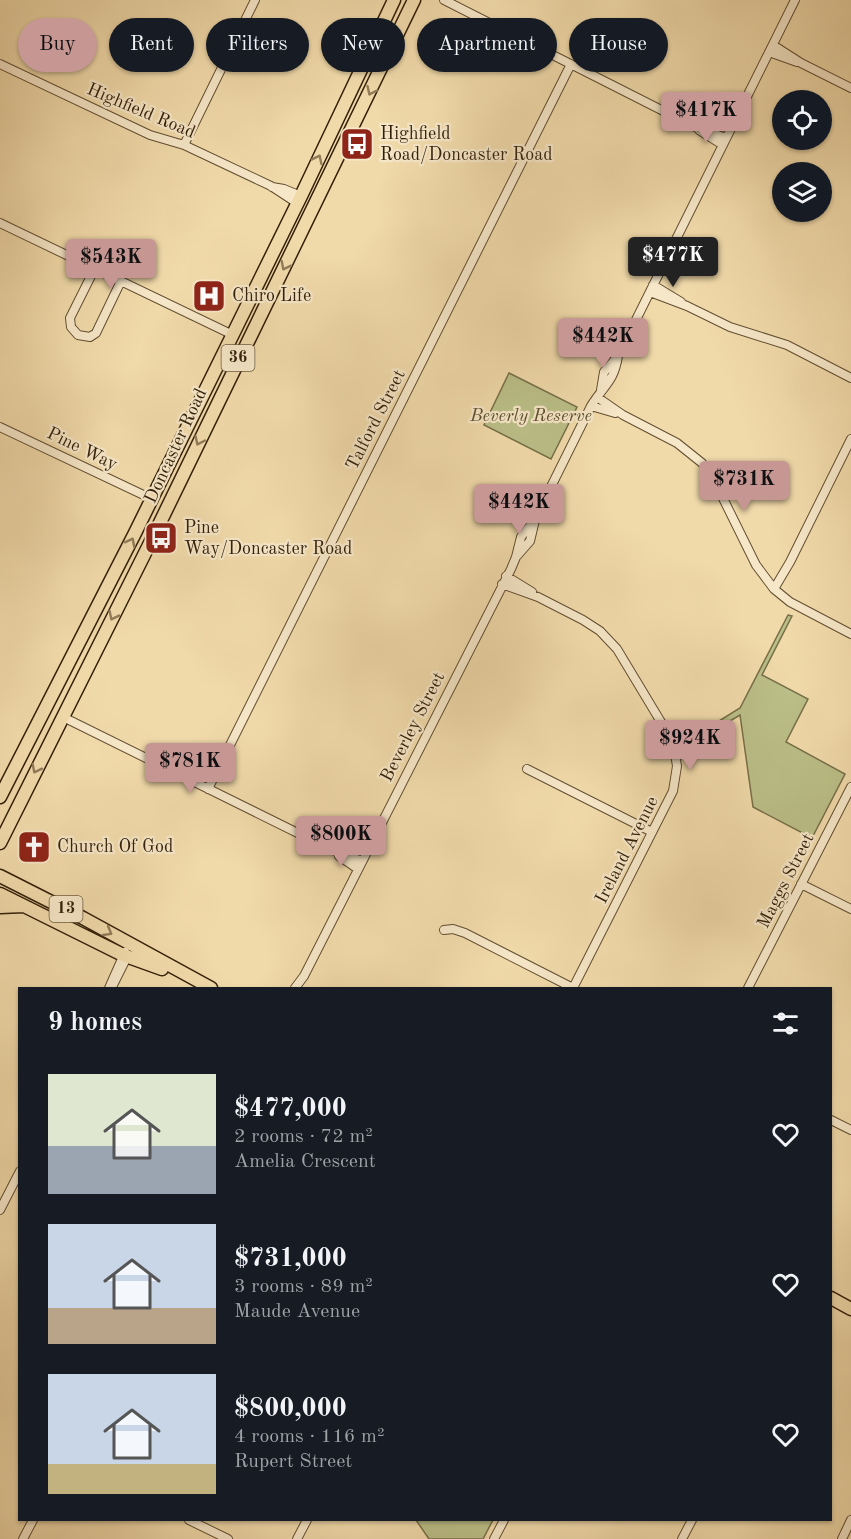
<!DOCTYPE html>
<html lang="en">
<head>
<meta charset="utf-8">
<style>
  body { margin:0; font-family:"Old Standard TT",serif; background:#242831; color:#f1f3f6; height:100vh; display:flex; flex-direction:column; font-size:22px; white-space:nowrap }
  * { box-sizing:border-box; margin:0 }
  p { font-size:20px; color:#9ea1a6 }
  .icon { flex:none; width:33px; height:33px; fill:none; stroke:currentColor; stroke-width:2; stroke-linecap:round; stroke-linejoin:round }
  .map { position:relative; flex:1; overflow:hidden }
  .sheet { position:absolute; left:18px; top:987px; width:814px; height:534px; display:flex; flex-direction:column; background:#171b24; border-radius:0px; box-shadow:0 2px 4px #0004 }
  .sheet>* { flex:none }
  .guide { position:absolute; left:18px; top:18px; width:816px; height:54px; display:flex; gap:12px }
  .buttons { position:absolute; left:772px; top:90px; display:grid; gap:12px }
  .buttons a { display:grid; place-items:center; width:60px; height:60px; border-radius:50%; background:#171b24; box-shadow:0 2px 4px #0004; font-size:30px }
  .price { position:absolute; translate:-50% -51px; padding:0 14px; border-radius:6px; background:#c59692; color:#111; font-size:20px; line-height:39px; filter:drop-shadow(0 2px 3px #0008) }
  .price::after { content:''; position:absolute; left:50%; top:36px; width:18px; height:14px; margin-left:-9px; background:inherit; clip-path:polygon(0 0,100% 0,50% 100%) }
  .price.selected { background:#222; color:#fff }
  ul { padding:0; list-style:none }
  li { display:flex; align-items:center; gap:18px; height:150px; padding:0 30px }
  li span { display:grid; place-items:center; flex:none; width:168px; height:120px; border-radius:0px; color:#555 }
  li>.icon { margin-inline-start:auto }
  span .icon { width:72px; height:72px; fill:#fffc; stroke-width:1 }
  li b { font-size:26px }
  h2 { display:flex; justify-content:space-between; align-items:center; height:72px; padding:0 30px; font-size:26px }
  .chip { padding:0 21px; border-radius:27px; background:#171b24; box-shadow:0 2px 4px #0004; font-size:21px; line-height:54px }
  .chip.selected { background:#c59692; color:#111 }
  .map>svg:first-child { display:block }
  .green { fill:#bbbf88; stroke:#776f48; stroke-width:1.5 }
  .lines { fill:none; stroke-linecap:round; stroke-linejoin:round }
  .street-casing { stroke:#624e31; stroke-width:10 }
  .primary-casing { stroke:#331f09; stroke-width:15 }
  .street { stroke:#f6e7c8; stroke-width:8 }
  .primary { stroke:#f1daaa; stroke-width:12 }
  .oneway { stroke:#927c5a }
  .labels { text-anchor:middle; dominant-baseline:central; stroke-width:4.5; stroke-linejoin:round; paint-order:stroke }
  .shield { fill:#f6e7c8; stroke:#6e5b42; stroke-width:1.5 }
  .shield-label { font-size:16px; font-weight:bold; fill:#331f09 }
  .street-label { font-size:18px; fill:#331f09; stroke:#f6e7c8 }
  .poi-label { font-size:18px; fill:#331f09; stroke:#f6e7c8; text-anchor:start }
  .park-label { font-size:18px; font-style:italic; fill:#5c4f2f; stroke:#f6e7c8 }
</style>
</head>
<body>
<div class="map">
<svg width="851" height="1539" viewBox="0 0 851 1539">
  <rect width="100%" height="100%" fill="#f1daaa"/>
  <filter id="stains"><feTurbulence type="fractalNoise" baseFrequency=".00333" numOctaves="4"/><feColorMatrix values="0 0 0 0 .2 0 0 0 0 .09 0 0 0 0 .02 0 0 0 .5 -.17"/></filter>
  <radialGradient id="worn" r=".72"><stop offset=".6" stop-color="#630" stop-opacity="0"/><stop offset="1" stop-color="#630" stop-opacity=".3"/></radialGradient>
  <path class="green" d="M 509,373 L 577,407 L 551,459 L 484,425 Z
    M 788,615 L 792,616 L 762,675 L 808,699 L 786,742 L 845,774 L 812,838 L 753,807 L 740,715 L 686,747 L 685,742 L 740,708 Z
    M 416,1520 L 493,1520 L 483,1539 L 429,1539 Z"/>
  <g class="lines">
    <defs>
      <path id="street" d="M 444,0 L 693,126 L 726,138
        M 773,45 L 801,63 L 851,88
        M 769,52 L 797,62
        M 0,64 L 150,135 L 184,145 L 271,186 L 297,203
        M 699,130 L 723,145
        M 184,145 L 255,0
        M 272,187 L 284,189 L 301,196
        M 0,223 L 233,335
        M 95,268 L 70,318 L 71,327 L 78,335 L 90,337 L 96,333 L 121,281
        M 653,285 L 681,302
        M 650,292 L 687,306 L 730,327 L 787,345 L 851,378
        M 601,390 L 604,372 L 618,356
        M 597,397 L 623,415 L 677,443 L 702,463 L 713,478 L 756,565 L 774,589 L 790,602 L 851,634
        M 591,406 L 615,413
        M 0,427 L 152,499
        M 516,557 L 530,541 L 535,520
        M 506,576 L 532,592
        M 502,584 L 538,597 L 583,620 L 600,631 L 617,649 L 673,742 L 677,766 L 673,791 L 573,988
        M 774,589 L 790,562 L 851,439
        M 63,717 L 328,848 L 362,861
        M 527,769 L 652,832
        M 208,789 L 571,64
        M 339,856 L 358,869
        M 801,884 L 851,909
        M 444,930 L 453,929 L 465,933 L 573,988
        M 112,987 L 128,955
        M 109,988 L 125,952
        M 295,988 L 304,976 L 511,569 L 516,557 L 521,537 L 535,519 L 591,406 C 604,385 614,382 618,356 L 795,0
        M 748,988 L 851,787
        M 831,1120 L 851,1130
        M 0,1210 L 20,1171
        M 189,1520 L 228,1539
        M 23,1539 L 33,1520
        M 297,1539 L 307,1520
        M 494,1539 L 504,1520
        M 682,1539 L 692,1520
        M 842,1539 L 851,1520"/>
      <path id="primary" d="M 0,797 L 135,533 L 301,196 L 394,0
        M 0,843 L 154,535 L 414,0
        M 0,876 L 83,918 L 211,988
        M 0,894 L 123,955 L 162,969
        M 0,907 L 23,906
        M 831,1298 L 851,1309"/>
    </defs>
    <use href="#street" class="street-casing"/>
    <use href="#primary" class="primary-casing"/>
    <use href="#street" class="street"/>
    <use href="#primary" class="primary"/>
  </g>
  <defs><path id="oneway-chevron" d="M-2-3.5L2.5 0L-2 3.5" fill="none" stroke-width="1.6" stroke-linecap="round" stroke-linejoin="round" transform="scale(1.5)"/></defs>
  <g class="oneway">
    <use href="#oneway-chevron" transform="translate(371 91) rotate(115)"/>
    <use href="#oneway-chevron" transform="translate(318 159) rotate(-64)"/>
    <use href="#oneway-chevron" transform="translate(285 266) rotate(117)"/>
    <use href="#oneway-chevron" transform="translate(199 441) rotate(115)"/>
    <use href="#oneway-chevron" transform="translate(131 542) rotate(-63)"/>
    <use href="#oneway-chevron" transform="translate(113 616) rotate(116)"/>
    <use href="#oneway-chevron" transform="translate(36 769) rotate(117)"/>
    <use href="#oneway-chevron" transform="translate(108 932) rotate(30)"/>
  </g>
  <defs>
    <symbol id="bus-square" viewBox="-11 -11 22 22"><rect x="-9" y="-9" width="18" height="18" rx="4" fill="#8f2418" stroke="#f6e7c8"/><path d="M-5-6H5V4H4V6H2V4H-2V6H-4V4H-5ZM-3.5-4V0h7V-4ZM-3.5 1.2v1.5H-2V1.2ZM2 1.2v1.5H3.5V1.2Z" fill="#fff"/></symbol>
    <symbol id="hospital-square" viewBox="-11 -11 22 22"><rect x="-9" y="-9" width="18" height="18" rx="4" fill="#8f2418" stroke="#f6e7c8"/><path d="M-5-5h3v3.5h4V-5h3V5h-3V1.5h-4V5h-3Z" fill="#fff"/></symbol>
    <symbol id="church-square" viewBox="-11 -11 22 22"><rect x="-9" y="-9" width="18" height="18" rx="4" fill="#8f2418" stroke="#f6e7c8"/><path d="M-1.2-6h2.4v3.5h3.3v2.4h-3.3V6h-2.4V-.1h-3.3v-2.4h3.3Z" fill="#fff"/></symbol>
  </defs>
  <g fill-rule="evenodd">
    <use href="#bus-square" x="338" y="125" width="38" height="38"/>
    <use href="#hospital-square" x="190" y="277" width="38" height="38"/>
    <use href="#bus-square" x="142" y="519" width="38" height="38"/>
    <use href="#church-square" x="15" y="828" width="38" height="38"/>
  </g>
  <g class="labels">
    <g class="shield">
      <rect x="221.5" y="345" width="33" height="26" rx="4.5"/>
      <rect x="49.5" y="896" width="33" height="26" rx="4.5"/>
    </g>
    <g class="shield-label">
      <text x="238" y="358">36</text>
      <text x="66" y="909">13</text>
    </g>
    <g class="street-label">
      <text transform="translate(141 111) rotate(23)">Highfield Road</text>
      <text transform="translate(376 420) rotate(-63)">Talford Street</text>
      <text transform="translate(176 446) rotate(-65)">Doncaster Road</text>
      <text transform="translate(82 449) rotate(26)">Pine Way</text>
      <text transform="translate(413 727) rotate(-63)">Beverley Street</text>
      <text transform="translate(627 850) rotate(-63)">Ireland Avenue</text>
      <text transform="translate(786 881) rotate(-63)">Maggs Street</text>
    </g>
    <g class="poi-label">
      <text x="380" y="134">Highfield<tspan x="380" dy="21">Road/Doncaster Road</tspan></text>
      <text x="232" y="296">Chiro Life</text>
      <text x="184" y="528">Pine<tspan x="184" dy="21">Way/Doncaster Road</tspan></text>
      <text x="57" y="847">Church Of God</text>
    </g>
    <g class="park-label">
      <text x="531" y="416">Beverly Reserve</text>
    </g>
  </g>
  <rect width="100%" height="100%" filter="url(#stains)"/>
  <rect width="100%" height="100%" fill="url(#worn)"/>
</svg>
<div class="buttons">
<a><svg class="icon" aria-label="locate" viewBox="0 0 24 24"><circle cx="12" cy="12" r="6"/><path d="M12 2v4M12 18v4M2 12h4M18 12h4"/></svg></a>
<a><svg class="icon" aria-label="layers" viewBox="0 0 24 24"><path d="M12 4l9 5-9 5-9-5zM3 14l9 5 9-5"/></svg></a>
</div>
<b class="price" style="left:706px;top:143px">$417K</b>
<b class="price selected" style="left:673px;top:288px">$477K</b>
<b class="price" style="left:111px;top:290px">$543K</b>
<b class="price" style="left:603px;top:369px">$442K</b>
<b class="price" style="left:744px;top:512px">$731K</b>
<b class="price" style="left:519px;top:535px">$442K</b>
<b class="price" style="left:690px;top:771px">$924K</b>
<b class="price" style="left:190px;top:794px">$781K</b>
<b class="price" style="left:341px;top:867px">$800K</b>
<div class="guide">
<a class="chip selected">Buy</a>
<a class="chip">Rent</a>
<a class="chip">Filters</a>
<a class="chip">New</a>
<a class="chip">Apartment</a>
<a class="chip">House</a>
</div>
<section class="sheet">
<h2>9 homes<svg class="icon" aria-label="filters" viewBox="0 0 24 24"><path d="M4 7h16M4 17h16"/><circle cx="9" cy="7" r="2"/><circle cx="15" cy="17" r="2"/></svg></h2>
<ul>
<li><span style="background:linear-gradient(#dfe7d0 60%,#9aa5b1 0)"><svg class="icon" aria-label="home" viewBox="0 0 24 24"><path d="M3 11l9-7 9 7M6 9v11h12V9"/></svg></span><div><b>$477,000</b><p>2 rooms · 72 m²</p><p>Amelia Crescent</p></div><svg class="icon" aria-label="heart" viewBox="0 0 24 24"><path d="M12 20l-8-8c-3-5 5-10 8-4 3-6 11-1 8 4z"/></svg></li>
<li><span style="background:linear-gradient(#c9d6e8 70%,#b9a48a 0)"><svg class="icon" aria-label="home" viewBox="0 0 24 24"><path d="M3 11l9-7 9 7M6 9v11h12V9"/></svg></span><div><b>$731,000</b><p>3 rooms · 89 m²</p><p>Maude Avenue</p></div><svg class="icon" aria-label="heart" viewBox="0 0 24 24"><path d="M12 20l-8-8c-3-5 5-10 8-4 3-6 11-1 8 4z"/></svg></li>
<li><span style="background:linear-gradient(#c9d6e8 75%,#c2b280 0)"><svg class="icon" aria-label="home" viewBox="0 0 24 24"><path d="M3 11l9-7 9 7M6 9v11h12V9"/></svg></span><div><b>$800,000</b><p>4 rooms · 116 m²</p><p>Rupert Street</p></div><svg class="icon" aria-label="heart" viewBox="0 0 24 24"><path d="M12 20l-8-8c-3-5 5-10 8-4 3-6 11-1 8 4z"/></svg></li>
</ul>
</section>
</div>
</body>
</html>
